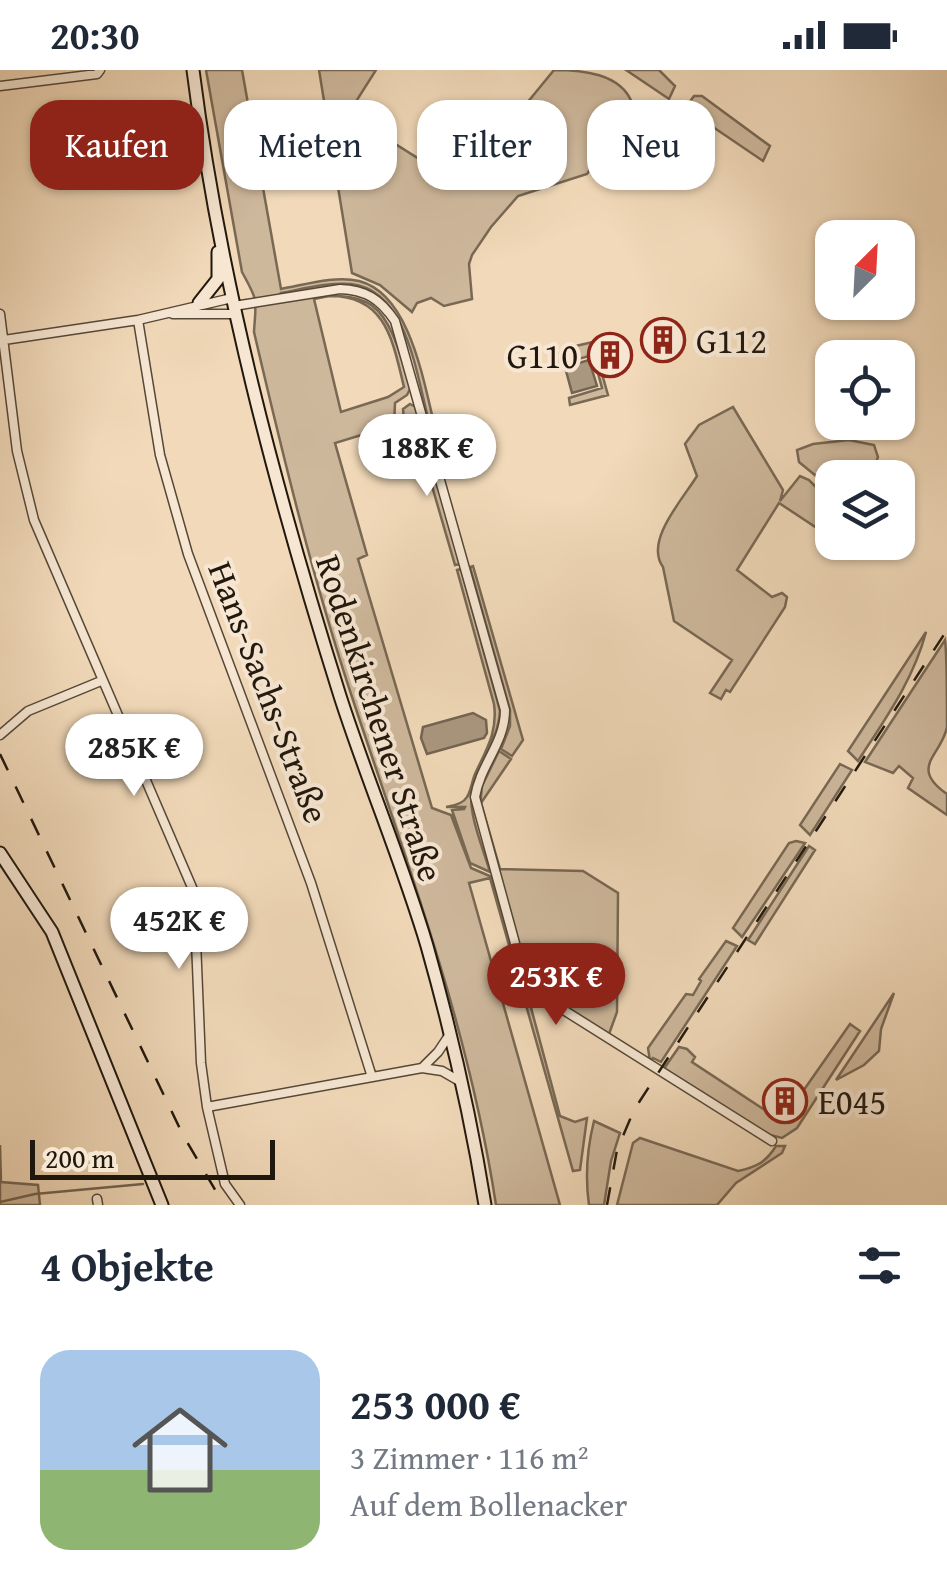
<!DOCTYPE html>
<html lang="de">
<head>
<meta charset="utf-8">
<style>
  body { margin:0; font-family:"Gentium Book Plus",serif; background:#f2f2f3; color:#1f2937; height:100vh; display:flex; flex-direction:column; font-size:38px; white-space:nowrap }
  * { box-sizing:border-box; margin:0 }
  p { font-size:32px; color:#747a83 }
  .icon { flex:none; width:55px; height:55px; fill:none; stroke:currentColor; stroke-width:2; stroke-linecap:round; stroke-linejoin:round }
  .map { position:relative; height:1135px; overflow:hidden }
  .side { display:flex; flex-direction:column; background:#fff; flex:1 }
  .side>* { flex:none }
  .top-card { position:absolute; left:30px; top:30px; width:888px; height:90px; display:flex; gap:20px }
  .needle { width:65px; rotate:24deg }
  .controls { position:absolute; left:815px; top:150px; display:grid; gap:20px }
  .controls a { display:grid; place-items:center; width:100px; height:100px; border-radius:20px; background:#fff; box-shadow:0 2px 8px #0004; font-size:50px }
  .scale { position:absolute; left:30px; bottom:25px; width:245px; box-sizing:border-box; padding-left:10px; border:5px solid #21180d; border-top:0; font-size:28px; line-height:35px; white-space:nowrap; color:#21180d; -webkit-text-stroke:8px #f6e6d2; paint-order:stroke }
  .price { position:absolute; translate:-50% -85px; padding:0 22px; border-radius:35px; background:#fff; color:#222; font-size:32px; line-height:65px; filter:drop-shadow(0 2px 5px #0008) }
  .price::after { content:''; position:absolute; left:50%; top:60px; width:30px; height:22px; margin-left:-15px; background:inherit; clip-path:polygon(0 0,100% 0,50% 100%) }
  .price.selected { background:#8f2418; color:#fff }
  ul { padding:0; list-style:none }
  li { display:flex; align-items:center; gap:30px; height:250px; padding:0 40px }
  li+li { border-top:2px solid #e0e1e3 }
  li span { display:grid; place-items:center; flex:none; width:280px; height:200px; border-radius:30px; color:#555 }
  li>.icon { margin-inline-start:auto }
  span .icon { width:120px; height:120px; fill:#fffc; stroke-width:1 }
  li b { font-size:42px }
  h2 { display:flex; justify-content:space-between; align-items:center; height:120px; padding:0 40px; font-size:42px }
  .tag { padding:0 35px; border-radius:30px; background:#fff; box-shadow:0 2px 8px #0004; font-size:35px; line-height:90px }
  .tag.selected { background:#8f2418; color:#fff }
  .status { display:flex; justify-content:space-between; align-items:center; height:70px; padding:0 50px; background:#fff; direction:ltr }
  .status svg { height:28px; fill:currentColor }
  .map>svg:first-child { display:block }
  .green { fill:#ceb89c; stroke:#786854; stroke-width:2.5; fill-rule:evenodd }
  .water { fill:#aa977f; stroke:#736451; stroke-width:2.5 }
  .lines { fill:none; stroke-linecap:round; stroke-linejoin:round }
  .stream { stroke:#736451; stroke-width:2.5 }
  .minor-casing { stroke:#554838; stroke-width:11 }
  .secondary-casing { stroke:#21180d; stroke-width:15 }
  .minor { stroke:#f6e6d2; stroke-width:8 }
  .secondary { stroke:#f6e6d2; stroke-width:11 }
  .rail { stroke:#21180d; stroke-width:2.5; stroke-dasharray:18 18; stroke-linecap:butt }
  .labels { text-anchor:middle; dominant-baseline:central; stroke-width:8; stroke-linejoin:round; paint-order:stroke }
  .poi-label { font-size:35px; fill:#21180d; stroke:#f6e6d2; text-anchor:start }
  .street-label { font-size:35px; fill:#21180d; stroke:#f6e6d2 }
</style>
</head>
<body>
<div class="status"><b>20:30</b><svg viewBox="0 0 49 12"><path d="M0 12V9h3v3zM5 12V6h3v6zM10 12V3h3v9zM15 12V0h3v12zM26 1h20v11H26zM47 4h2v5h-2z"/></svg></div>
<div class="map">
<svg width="947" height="1135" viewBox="0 0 947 1135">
  <rect width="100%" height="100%" fill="#f1d9b9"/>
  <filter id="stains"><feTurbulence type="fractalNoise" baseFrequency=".002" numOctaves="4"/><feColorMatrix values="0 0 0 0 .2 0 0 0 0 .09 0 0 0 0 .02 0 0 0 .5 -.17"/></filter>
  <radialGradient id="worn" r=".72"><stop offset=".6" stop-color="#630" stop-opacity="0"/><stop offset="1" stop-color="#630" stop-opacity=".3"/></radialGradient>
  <path class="green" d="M 206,0 L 242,0 L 281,219 C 304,215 335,205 359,211 C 414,225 425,324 439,373 L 442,374 L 442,391 C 417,342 420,222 351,214 C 329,212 303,219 281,223 L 283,230 C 378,218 383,228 411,317 L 407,325 L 395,333 L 394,355 L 335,373 L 367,485 L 358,489 L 432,738 L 451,745 L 471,798 L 492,807 L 524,919 L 532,928 L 530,934 L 560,1046 L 575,1052 L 587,1048 L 580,1100 L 573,1101 L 490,808 L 469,813 L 560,1135 L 496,1135 C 469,958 409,799 353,630 C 313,510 283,386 254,262 C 256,228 259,233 242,202 ZM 329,226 C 387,225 393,273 404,317 L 388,327 L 341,342 L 314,229 Z
    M 319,0 L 376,0 L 348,44 L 443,104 L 471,91 L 518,57 L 513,50 L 554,0 C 581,0 621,3 632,33 L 619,58 L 587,104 L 518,126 L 491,157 L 472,185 L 469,194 L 472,229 L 444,236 L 431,228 L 417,233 L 412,242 L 380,215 L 352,203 Z
    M 626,0 L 659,0 L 675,16 L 669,29 Z
    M 694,26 L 702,26 L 770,76 L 763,91 L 685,38 Z
    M 650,39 L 705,77 L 702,95 L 689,106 L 623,64 L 641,41 Z
    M 593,272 L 608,325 L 570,335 L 569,328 L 602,318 L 593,285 L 559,294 L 557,285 L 567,278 Z
    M 410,334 L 416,337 L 460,494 L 455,495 L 413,351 L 404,350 L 403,339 Z
    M 733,337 L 783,420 L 780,431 L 800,406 L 809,410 L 832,433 L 829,466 L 779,433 L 737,500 L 772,527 L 782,523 L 787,527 L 785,537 L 730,622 L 726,620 L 721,629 L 710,623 L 732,590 L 674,551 L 663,497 C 644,471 683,429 697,406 L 685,374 L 699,355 Z
    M 849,370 L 874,375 L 878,387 L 871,407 L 832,408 L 832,419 L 799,392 L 797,380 L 813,374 Z
    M 473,496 L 523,670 L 512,686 L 501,679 L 510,656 L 510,640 L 470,497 Z
    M 461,499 L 500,641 C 498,669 483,684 474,708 C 464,737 482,774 490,802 L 470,793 L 452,740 L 464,739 L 465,737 L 446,737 C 453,736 463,734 467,727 C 471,721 472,711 475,704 C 486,680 498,662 494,634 L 457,500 Z
    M 926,562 C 913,611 885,649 858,691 L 848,681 Z
    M 945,570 C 947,585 947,639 947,657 C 942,685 908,697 947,724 L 947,745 L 908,718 L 913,708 L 899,696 L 893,703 L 865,692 Z
    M 499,681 L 511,689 L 481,733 L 500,799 L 583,801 L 618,823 L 617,942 L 609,964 L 536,918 L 529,909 L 480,737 L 482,716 Z
    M 840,694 L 852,700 L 810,765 L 800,755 Z
    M 796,771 L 805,773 L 742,867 L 733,858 L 789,773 Z
    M 809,776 L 815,780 L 755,874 L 748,870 Z
    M 726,871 L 737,876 L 661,992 L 653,988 L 650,991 L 648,978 L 686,924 L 693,925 L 701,911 L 699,909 Z
    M 894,923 L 881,959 L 879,981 L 864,995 L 836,1010 Z
    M 850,954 L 860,961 L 797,1058 L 782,1068 L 762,1063 L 663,1000 L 679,977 L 687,979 L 695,987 L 692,992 L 777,1048 L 787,1044 Z
    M 594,1051 L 620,1063 L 611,1091 L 604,1135 L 589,1135 C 585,1107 587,1079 594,1051 Z
    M 640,1068 L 738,1101 C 757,1097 766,1092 776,1076 L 785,1076 L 782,1083 L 736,1113 L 717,1135 L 617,1135 L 633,1073 Z
    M 0,1075 L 1,1112 L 38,1115 L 40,1135 L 0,1135 Z"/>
  <path class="water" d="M 589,290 L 597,316 L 572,323 L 565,297 Z
    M 473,643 L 486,650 L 487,663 L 484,668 L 427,684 L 421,668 L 423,657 Z"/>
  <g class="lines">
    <path class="stream" d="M 0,1132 L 35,1124 L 143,1114"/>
    <defs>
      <path id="minor" d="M 0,16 L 97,4 L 100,0
        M 234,236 L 340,219 C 366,220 380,229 395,251 L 505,640 C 505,673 480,695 475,727 L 527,917 L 772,1071
        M 0,244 L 17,381 L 34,450 L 194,822 L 201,993 L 207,1037 L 225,1114 L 240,1135
        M 173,244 L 235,244
        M 138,250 L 160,385 L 188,484 L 311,813 L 372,1007
        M 4,270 L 138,250 L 232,228
        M 0,665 L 28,641 L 101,611
        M 422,998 L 438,982 L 450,964
        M 207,1037 L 422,998 L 442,1001 L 461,1012
        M 97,1129 L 98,1135"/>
      <path id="secondary" d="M 193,0 C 220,213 276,422 340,626 C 367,710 402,792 427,876 C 451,961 471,1048 485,1135
        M 199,233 L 218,209 L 218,182
        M 0,783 L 52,862 L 162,1135"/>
    </defs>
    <use href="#minor" class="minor-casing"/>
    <use href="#secondary" class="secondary-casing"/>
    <use href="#minor" class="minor"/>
    <use href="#secondary" class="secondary"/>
    <path class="rail" d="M 0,684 L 183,1065 L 224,1135
      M 607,1135 L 617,1080 L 634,1040 L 947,560"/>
  </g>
  <defs>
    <symbol id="building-ring" viewBox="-11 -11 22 22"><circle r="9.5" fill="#f6e6d2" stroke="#8f2418" stroke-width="1.5"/><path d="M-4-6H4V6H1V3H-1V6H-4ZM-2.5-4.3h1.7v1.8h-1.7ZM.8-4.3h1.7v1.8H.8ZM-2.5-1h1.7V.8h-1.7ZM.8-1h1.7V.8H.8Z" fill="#8f2418"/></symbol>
  </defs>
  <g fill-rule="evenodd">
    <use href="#building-ring" x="638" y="245" width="50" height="50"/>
    <use href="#building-ring" x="585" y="260" width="50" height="50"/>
    <use href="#building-ring" x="760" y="1006" width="50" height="50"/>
  </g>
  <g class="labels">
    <g class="poi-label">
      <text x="696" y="270">G112</text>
      <text x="578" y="285" text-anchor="end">G110</text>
      <text x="818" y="1031">E045</text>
    </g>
    <g class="street-label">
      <text transform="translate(269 622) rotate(69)">Hans-Sachs-Straße</text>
      <text transform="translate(380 648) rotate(72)">Rodenkirchener Straße</text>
    </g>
  </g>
  <rect width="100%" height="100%" filter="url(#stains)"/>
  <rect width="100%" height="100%" fill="url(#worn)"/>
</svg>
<div class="controls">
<a><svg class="needle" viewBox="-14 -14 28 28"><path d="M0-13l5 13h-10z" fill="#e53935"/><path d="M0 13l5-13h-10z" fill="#747a83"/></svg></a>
<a><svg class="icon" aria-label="locate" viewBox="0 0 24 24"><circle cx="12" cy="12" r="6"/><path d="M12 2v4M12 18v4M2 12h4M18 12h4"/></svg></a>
<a><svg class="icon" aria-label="layers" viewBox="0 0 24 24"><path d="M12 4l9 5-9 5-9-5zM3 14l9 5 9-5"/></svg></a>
</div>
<div class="scale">200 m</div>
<b class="price" style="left:427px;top:429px">188K €</b>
<b class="price" style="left:134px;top:729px">285K €</b>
<b class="price" style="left:179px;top:902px">452K €</b>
<b class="price selected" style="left:556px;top:958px">253K €</b>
<div class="top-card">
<a class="tag selected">Kaufen</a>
<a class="tag">Mieten</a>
<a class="tag">Filter</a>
<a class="tag">Neu</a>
</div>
</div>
<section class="side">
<h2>4 Objekte<svg class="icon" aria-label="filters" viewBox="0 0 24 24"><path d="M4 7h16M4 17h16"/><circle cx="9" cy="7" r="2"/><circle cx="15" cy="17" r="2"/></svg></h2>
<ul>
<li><span style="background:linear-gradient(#a9c7e8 60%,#8fb573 0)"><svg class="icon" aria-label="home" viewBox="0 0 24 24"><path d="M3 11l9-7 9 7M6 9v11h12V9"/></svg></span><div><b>253 000 €</b><p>3 Zimmer · 116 m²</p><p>Auf dem Bollenacker</p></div></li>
</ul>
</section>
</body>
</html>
